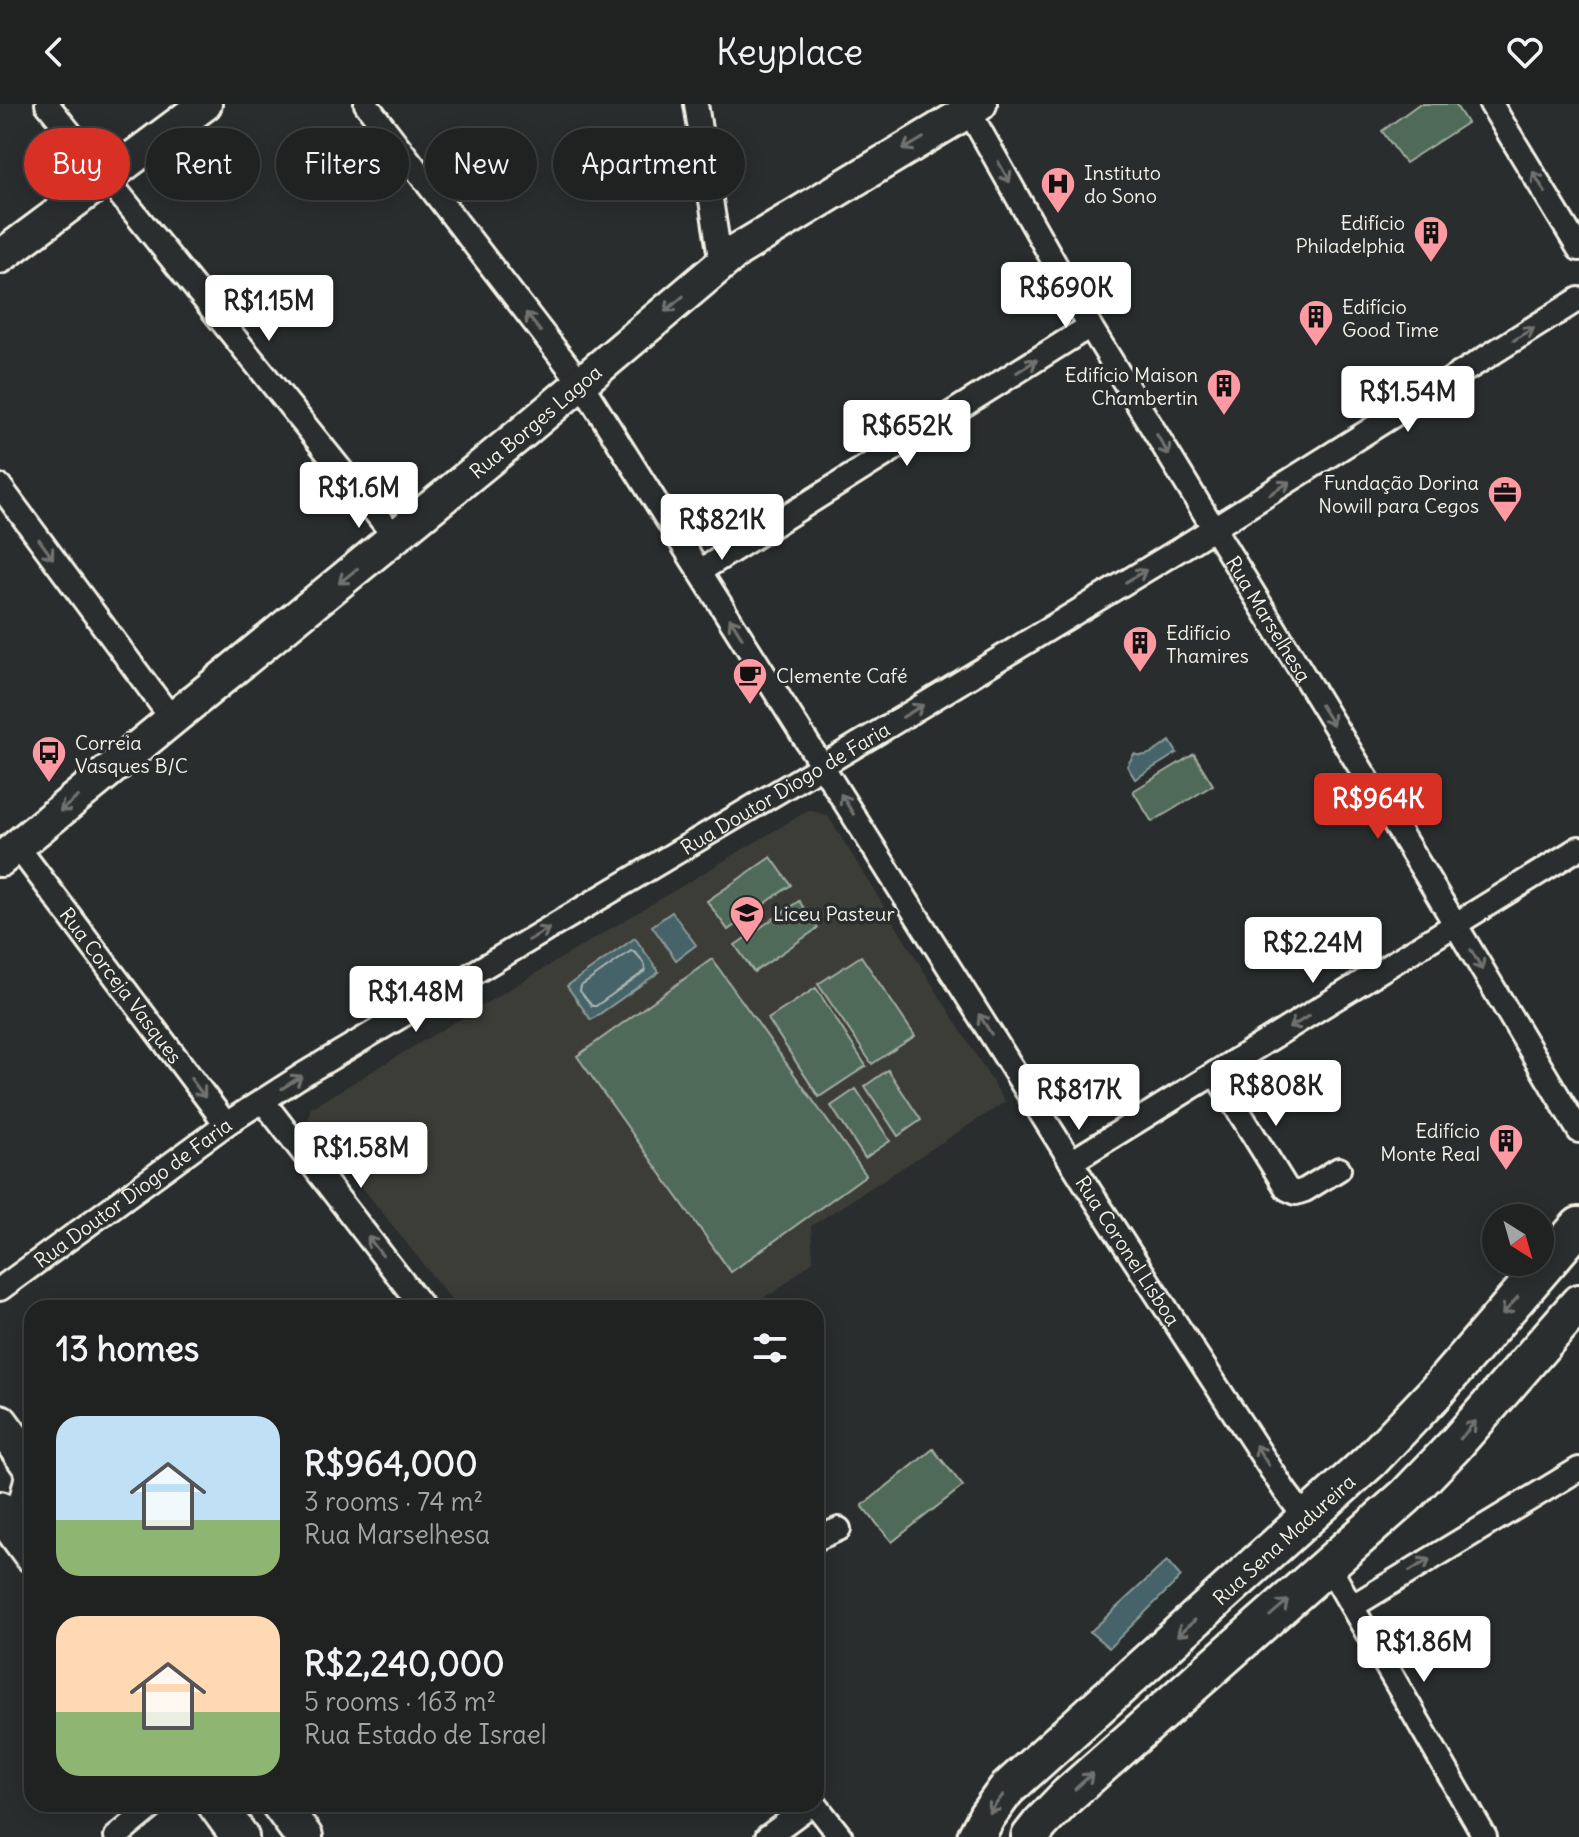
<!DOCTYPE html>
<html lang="en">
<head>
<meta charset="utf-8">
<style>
  body { margin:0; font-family:Delius,sans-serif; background:#2d2f2f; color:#f1f3f6; height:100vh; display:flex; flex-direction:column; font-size:30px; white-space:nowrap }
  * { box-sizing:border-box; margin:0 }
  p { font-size:26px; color:#a2a4a5 }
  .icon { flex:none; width:44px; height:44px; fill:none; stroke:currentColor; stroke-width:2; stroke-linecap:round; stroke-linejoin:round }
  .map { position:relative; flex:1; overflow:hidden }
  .details { position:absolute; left:24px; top:1196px; width:800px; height:512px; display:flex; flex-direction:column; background:#202222; border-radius:24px; box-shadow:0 4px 20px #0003,0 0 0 2px #3d3f40 }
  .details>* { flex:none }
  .hud { position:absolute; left:24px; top:24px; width:800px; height:72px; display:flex; gap:16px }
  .needle { width:52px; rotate:143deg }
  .buttons { position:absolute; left:1482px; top:1100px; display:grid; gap:16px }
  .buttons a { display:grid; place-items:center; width:72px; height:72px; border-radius:50%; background:#202222; box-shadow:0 4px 20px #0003,0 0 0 2px #3d3f40; font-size:40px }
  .price { position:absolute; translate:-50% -68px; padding:0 18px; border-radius:8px; background:#fff; color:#222; font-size:26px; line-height:52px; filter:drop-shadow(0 2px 4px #0008) }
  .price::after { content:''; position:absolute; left:50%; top:48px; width:24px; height:18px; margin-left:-12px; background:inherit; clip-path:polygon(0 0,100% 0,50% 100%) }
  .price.current { background:#d93025; color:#fff }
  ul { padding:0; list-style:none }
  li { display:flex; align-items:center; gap:24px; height:200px; padding:0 32px }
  li span { display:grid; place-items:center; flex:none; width:224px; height:160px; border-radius:24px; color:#555 }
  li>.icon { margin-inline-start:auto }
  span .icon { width:96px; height:96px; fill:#fffc; stroke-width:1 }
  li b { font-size:34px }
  h2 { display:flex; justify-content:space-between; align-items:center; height:96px; padding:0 32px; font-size:34px }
  .tag { padding:0 28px; border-radius:36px; background:#202222; box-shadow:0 4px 20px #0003,0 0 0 2px #3d3f40; font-size:28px; line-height:72px }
  .tag.current { background:#d93025; color:#fff }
  header { display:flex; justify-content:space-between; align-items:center; height:104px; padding:0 32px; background:#202222; font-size:36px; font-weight:600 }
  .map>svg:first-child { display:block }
  .built { fill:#3e3c39 }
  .green { fill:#506a58; stroke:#a2aea0; stroke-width:2 }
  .water { fill:#456368; stroke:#8b9c9b; stroke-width:2 }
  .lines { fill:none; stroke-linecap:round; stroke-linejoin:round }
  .shore { stroke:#aeb8b5; stroke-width:2 }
  .street-casing { stroke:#f4f1e8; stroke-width:28 }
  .secondary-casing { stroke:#f4f1e8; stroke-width:38 }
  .primary-casing { stroke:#f4f1e8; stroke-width:42 }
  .street { stroke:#2a2d2e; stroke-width:22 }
  .secondary { stroke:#2a2d2e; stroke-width:32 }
  .primary { stroke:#2a2d2e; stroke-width:36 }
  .oneway { stroke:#71726f }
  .labels { text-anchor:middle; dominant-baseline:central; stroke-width:7; stroke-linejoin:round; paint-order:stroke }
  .poi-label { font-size:20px; fill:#f4f1e8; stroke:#2a2d2e; text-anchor:start }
  .street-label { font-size:20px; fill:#f4f1e8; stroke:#2a2d2e }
</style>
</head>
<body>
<header><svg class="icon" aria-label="back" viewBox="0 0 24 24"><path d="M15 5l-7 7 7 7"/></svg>Keyplace<svg class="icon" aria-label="heart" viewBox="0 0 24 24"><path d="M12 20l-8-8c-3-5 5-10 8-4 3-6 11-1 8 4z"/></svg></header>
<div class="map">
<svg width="1579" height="1733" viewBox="0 0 1579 1733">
  <rect width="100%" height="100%" fill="#2a2d2e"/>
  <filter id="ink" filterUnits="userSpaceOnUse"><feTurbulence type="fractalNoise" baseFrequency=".0125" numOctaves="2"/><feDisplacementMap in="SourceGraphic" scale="16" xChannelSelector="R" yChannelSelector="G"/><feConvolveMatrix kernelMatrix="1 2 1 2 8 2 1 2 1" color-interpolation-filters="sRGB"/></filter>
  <g filter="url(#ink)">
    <path class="built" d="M 809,706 L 828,712 L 1005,998 L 811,1122 L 813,1157 L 772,1190 L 770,1189 L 751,1204 L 458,1204 L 308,1015 L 311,1004 Z"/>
    <path class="green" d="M 1419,0 L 1455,0 L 1467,19 L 1405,59 L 1382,27 Z
      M 1194,650 L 1213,681 L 1152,718 L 1133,687 Z
      M 771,753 L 791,781 L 728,826 L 707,797 Z
      M 799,797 L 818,824 L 754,868 L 735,841 Z
      M 861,852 L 915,932 L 872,960 L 818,880 Z
      M 712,855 L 866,1071 L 731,1168 L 577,952 Z
      M 816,884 L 866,962 L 819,993 L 768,915 Z
      M 888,966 L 921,1016 L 898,1032 L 865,982 Z
      M 856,985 L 890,1037 L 865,1054 L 831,1002 Z
      M 933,1345 L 963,1382 L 892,1438 L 862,1402 Z"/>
    <path class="water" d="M 1170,637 L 1177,649 L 1135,675 L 1127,662 L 1134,650 C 1147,656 1159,644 1170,637 Z
      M 672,808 L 696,841 L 676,856 L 652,822 Z
      M 635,834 L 659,868 L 591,916 L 567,882 Z
      M 1167,1457 L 1181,1473 L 1109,1544 L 1090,1528 Z"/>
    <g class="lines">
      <path class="shore" d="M 631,847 C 637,848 647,861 645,867 L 596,902 L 592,902 L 580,887 L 581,882 Z"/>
      <defs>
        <g id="street">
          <path d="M 47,0 L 395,433"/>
          <path id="s1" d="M 366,0 L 581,279 L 1091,1089 L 1285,1387 L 1306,1415"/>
          <path d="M 696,0 L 721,160"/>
          <path id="s2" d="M 965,0 L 1090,222 L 1424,768 L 1579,1027"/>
          <path d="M 1491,0 L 1579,145"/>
          <path d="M 0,382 L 172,615"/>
          <path d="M 700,467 L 1090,222"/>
          <path id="s3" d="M 17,742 L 226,1020"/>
          <path d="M 1215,969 L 1287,1085 L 1296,1089 L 1305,1086 L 1339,1065"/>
          <path d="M 263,997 L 423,1204"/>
          <path d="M 1071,1058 L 1579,744"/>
          <path id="s4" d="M 0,1185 L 226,1020 L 304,970 L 872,632 L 1182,444 L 1579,195"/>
          <path d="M 3,1423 C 21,1408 25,1381 29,1359"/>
          <path d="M 816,1435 L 839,1425"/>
          <path d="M 1328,1461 L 1485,1733"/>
          <path d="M 1353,1502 L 1579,1365"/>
          <path d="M 815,1700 L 841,1733"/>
          <path d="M 116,1733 L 156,1700"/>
          <path d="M 767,1733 L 812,1700"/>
        </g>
        <g id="secondary">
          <path d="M 0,153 L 205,0"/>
          <path id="s5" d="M 0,756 L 523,328 L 738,146 L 980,0"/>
        </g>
        <g id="primary">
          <path d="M 0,1319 L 32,1363"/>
          <path d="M 0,1406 L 32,1450"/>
          <path d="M 216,1700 L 240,1733"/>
          <path d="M 280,1700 L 304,1733"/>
          <path id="s6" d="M 976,1733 L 987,1712 L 1006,1686 L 1370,1357 L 1434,1290 L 1579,1122"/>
          <path d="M 1030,1733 L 1041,1719 L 1067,1692 L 1406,1392 L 1454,1342 L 1579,1199"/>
        </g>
      </defs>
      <use href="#street" class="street-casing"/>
      <use href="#secondary" class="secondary-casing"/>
      <use href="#primary" class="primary-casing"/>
      <use href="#street" class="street"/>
      <use href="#secondary" class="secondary"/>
      <use href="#primary" class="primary"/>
    </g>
    <defs><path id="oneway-shaft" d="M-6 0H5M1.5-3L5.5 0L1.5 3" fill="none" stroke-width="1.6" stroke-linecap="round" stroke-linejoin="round" transform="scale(2)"/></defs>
    <g class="oneway">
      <use href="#oneway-shaft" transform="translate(913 40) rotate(149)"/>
      <use href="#oneway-shaft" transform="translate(1004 68) rotate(61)"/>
      <use href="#oneway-shaft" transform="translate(1539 78) rotate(-121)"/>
      <use href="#oneway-shaft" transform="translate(674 200) rotate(140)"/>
      <use href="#oneway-shaft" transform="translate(533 218) rotate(-128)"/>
      <use href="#oneway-shaft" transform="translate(1524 230) rotate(-32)"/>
      <use href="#oneway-shaft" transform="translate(1027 262) rotate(-32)"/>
      <use href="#oneway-shaft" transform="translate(1163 341) rotate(59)"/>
      <use href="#oneway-shaft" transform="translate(1280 384) rotate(-32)"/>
      <use href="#oneway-shaft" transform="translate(46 445) rotate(54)"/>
      <use href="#oneway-shaft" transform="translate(348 472) rotate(141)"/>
      <use href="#oneway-shaft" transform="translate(1136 472) rotate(-31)"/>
      <use href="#oneway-shaft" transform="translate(736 524) rotate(-122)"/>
      <use href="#oneway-shaft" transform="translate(913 607) rotate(-31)"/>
      <use href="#oneway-shaft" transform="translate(1327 611) rotate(58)"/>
      <use href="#oneway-shaft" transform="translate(69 700) rotate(141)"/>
      <use href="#oneway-shaft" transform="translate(847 700) rotate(-122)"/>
      <use href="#oneway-shaft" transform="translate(539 830) rotate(-31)"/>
      <use href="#oneway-shaft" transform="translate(1477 856) rotate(59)"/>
      <use href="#oneway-shaft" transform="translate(1299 918) rotate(148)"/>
      <use href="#oneway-shaft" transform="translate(985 920) rotate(-122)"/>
      <use href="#oneway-shaft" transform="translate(292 978) rotate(-33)"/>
      <use href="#oneway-shaft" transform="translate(198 984) rotate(53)"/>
      <use href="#oneway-shaft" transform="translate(375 1142) rotate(-128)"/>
      <use href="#oneway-shaft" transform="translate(1510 1202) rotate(131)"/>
      <use href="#oneway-shaft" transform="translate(1468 1326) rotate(-49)"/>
      <use href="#oneway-shaft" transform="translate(1262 1351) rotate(-123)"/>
      <use href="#oneway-shaft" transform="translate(1420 1461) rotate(-31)"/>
      <use href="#oneway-shaft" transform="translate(1279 1504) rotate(-41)"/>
      <use href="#oneway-shaft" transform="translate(1186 1524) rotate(138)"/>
      <use href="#oneway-shaft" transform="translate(1084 1677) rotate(-42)"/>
      <use href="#oneway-shaft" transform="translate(996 1700) rotate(128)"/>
    </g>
  </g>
  <defs>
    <symbol id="hospital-pin" viewBox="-11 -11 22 30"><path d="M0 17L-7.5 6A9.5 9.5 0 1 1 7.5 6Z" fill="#ff9aa2" stroke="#2a2d2e"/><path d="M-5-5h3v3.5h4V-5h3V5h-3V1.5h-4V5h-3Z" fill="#111"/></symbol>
    <symbol id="building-pin" viewBox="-11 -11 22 30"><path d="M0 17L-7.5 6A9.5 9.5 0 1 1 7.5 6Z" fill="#ff9aa2" stroke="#2a2d2e"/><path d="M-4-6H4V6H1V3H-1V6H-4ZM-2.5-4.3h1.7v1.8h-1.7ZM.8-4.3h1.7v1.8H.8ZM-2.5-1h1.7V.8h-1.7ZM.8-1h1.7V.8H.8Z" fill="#111"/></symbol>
    <symbol id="office-pin" viewBox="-11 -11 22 30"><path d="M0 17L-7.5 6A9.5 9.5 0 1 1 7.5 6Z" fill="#ff9aa2" stroke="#2a2d2e"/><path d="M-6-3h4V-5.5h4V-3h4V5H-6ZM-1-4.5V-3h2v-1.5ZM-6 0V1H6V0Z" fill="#111"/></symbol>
    <symbol id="cafe-pin" viewBox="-11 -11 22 30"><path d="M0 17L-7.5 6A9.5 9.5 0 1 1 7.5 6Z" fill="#ff9aa2" stroke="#2a2d2e"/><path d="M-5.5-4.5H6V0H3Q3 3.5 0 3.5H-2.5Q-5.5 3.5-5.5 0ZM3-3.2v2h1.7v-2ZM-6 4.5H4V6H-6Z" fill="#111"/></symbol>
    <symbol id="bus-pin" viewBox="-11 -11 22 30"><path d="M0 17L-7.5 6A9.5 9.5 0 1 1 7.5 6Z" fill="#ff9aa2" stroke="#2a2d2e"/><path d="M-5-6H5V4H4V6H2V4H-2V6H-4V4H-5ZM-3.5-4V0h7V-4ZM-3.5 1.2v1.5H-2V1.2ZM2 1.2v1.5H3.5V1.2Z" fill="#111"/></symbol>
    <symbol id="school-pin" viewBox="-11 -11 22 30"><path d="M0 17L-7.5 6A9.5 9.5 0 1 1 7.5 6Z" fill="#ff9aa2" stroke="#2a2d2e"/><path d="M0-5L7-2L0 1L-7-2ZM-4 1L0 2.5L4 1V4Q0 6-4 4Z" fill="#111"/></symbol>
  </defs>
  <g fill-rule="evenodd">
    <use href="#hospital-pin" x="1038" y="60" width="40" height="54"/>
    <use href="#building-pin" x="1411" y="109" width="40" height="54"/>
    <use href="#building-pin" x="1296" y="193" width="40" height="54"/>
    <use href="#building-pin" x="1204" y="262" width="40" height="54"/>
    <use href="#office-pin" x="1485" y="369" width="40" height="54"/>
    <use href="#building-pin" x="1120" y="519" width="40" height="54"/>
    <use href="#cafe-pin" x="730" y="551" width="40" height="54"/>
    <use href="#bus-pin" x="29" y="629" width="40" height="54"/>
    <use href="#school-pin" x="727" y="789" width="40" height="54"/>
    <use href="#building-pin" x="1486" y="1017" width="40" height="54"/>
  </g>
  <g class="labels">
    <g class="poi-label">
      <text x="1084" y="68">Instituto<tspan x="1084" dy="23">do Sono</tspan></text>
      <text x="1405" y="118" text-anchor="end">Edifício<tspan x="1405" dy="23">Philadelphia</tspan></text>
      <text x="1342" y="202">Edifício<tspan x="1342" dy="23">Good Time</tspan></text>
      <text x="1198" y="270" text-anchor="end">Edifício Maison<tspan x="1198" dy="23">Chambertin</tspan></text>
      <text x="1479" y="378" text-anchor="end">Fundação Dorina<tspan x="1479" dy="23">Nowill para Cegos</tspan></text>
      <text x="1166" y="528">Edifício<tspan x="1166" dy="23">Thamires</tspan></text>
      <text x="776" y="571">Clemente Café</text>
      <text x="75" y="638">Correia<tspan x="75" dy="23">Vasques B/C</tspan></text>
      <text x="773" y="809">Liceu Pasteur</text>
      <text x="1480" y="1026" text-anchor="end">Edifício<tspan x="1480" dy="23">Monte Real</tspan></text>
    </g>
    <g class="street-label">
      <text stroke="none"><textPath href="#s5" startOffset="692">Rua Borges Lagoa</textPath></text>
      <text stroke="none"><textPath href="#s2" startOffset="598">Rua Marselhesa</textPath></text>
      <text stroke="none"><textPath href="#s4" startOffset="932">Rua Doutor Diogo de Faria</textPath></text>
      <text stroke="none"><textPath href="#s3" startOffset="174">Rua Corceja Vasques</textPath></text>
      <text stroke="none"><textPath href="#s4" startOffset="164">Rua Doutor Diogo de Faria</textPath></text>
      <text stroke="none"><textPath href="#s1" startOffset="1378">Rua Coronel Lisboa</textPath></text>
      <text stroke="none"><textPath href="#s6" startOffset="430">Rua Sena Madureira</textPath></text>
    </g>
  </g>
</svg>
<div class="buttons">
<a><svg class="needle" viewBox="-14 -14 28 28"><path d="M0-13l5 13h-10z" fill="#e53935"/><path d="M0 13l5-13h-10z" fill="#a2a4a5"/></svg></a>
</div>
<b class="price" style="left:1066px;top:226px">R$690K</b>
<b class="price" style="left:269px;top:239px">R$1.15M</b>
<b class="price" style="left:1408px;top:330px">R$1.54M</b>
<b class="price" style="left:907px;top:364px">R$652K</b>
<b class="price" style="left:359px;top:426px">R$1.6M</b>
<b class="price" style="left:722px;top:458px">R$821K</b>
<b class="price current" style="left:1378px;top:737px">R$964K</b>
<b class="price" style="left:1313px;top:881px">R$2.24M</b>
<b class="price" style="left:416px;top:930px">R$1.48M</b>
<b class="price" style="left:1276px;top:1024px">R$808K</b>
<b class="price" style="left:1079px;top:1028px">R$817K</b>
<b class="price" style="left:361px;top:1086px">R$1.58M</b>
<b class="price" style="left:1424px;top:1580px">R$1.86M</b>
<div class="hud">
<a class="tag current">Buy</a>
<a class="tag">Rent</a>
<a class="tag">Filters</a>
<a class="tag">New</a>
<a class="tag">Apartment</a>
</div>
<section class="details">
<h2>13 homes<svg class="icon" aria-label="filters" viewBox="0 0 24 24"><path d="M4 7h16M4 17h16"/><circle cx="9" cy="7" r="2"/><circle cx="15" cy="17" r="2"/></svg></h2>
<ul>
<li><span style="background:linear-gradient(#bfe0f5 65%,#8fb573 0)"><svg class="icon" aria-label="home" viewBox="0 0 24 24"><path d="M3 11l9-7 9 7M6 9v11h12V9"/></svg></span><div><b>R$964,000</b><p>3 rooms · 74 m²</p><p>Rua Marselhesa</p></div></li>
<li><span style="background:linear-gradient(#ffd9b3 60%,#8fb573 0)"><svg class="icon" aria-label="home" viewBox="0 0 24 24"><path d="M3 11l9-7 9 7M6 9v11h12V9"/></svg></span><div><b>R$2,240,000</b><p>5 rooms · 163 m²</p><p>Rua Estado de Israel</p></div></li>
</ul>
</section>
</div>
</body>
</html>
